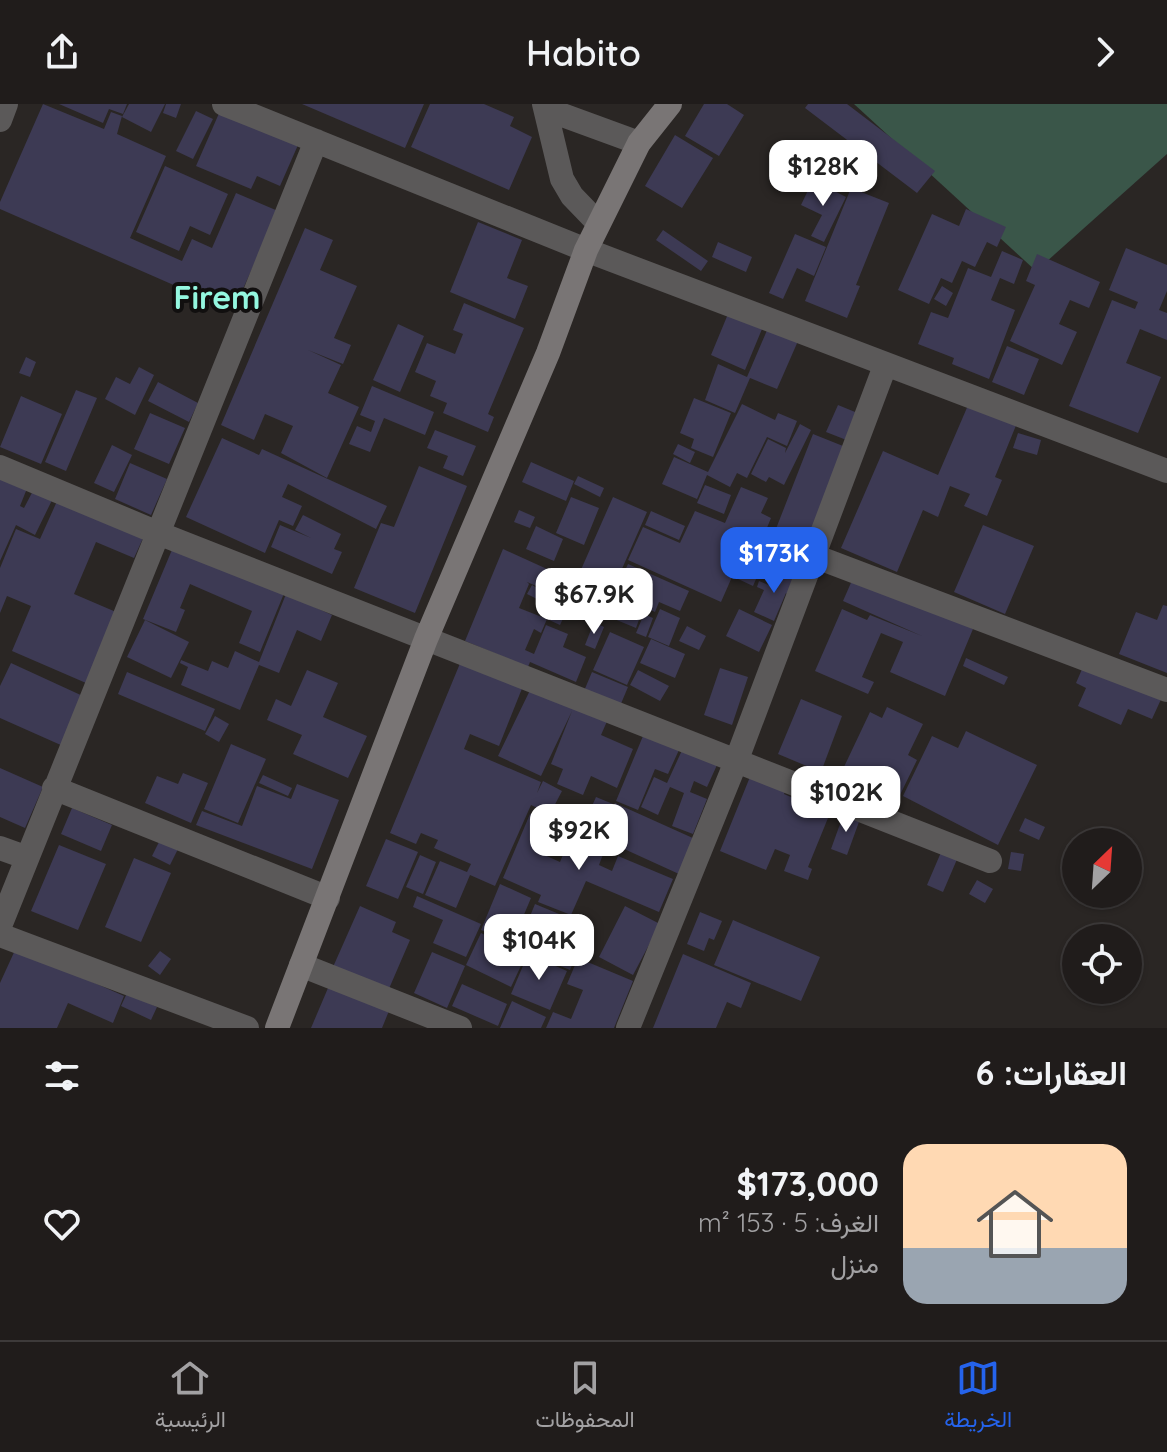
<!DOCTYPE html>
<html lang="ar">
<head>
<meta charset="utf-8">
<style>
  body { margin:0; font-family:Quicksand,Vazirmatn,sans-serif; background:#282524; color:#f1f3f6; direction:rtl; height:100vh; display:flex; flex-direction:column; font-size:30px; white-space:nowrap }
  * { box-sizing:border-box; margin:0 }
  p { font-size:26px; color:#a2a1a3 }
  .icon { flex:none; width:44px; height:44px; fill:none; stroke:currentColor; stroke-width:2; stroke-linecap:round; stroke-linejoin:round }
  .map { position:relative; height:924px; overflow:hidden; direction:ltr }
  .panel { display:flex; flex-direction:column; background:#201c1b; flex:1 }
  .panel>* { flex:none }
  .needle { width:52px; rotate:25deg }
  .buttons { position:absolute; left:1062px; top:724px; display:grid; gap:16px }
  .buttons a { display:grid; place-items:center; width:80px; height:80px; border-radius:50%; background:#201c1b; box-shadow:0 2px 6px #0004,0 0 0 2px #3d3a3a; font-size:40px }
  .price { position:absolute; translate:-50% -68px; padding:0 18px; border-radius:16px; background:#fff; color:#222; font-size:26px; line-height:52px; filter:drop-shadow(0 2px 4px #0008) }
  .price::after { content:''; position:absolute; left:50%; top:48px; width:24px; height:18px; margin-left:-12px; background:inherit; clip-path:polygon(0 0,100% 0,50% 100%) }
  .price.on { background:#2563eb; color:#fff }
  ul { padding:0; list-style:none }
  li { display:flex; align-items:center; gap:24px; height:200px; padding:0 40px }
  li span { display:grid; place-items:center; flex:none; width:224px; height:160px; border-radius:24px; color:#555 }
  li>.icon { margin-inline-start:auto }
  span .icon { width:96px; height:96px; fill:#fffc; stroke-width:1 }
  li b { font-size:34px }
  h2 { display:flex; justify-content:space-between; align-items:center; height:96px; padding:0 40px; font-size:34px }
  header { display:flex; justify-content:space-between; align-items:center; height:104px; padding:0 40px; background:#201c1b; font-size:36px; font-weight:600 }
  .menu { display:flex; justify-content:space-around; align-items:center; height:112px; border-top:2px solid #3d3a3a; background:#201c1b; font-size:22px; color:#a2a1a3 }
  .menu a { display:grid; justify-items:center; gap:4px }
  .menu .on { color:#2563eb }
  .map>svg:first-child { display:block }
  .green { fill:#3a5649 }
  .building { fill:#3d3a54; fill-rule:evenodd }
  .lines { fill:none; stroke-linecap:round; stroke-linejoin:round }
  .street { stroke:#5b5959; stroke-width:24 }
  .secondary { stroke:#797575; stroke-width:24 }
  .labels { text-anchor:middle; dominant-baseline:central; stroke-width:8; stroke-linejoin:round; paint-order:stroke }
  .district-label { font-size:32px; font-weight:bold; fill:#94f7e0; stroke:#110f0f }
</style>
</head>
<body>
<header><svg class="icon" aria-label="forward" viewBox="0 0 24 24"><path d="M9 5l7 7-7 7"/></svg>Habito<svg class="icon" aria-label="share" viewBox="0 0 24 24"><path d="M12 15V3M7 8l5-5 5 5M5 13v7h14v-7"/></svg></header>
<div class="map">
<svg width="1167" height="924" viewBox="0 0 1167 924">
  <rect width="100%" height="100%" fill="#2a2624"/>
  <path class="green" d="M 854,0 L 1167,0 L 1167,50 L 1036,167 Z"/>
  <path class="building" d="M 43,0 L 104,25 L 111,8 L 122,12 L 117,30 L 166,52 L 130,134 L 182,157 L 192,135 L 212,144 L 236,89 L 278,107 L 233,207 L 0,105 L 0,98 Z
    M 59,0 L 127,0 L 123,10 L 109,5 L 103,19 Z
    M 129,0 L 165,0 L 151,28 L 122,13 Z
    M 166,0 L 181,0 L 176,14 L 163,9 Z
    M 302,0 L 424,0 L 405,44 Z
    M 430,0 L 484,0 L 514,13 L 510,22 L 532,33 L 509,86 L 411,43 Z
    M 704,0 L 727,0 L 744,11 L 719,52 L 685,32 Z
    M 808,0 L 847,0 L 935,67 L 917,89 L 805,4 Z
    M 196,7 L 213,15 L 193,55 L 176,47 Z
    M 220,7 L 298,41 L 280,82 L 257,72 L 251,85 L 196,62 Z
    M 675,31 L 713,54 L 682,104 L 645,82 Z
    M 165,62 L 228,90 L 210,131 L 190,122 L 179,147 L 136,128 Z
    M 813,76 L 846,93 L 824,138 L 811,132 L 822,111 L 801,101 Z
    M 851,84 L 889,99 L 856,181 L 860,182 L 847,214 L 805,197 Z
    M 966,105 L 1006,123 L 997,143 L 987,138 L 975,163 L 962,157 L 952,179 L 941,174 L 929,200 L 898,186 L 932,110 L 959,122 Z
    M 478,118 L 522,136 L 507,174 L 528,182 L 515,215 L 450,188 Z
    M 305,124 L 333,136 L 320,166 L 357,182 L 334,234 L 351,241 L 343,260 L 308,246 L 341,261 L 328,289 L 359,303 L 327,374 L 281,349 L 293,322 L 265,310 L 254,336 L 221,321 Z
    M 663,126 L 708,157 L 701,167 L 656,136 Z
    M 795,130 L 826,143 L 814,172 L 797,164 L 783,195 L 769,189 Z
    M 718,138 L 752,153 L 746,168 L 712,153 Z
    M 1126,144 L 1167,161 L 1167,187 L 1159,206 L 1167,209 L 1167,236 L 1140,225 L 1126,259 L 1161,273 L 1138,329 L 1069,302 L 1112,196 L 1135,205 L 1138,198 L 1109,186 Z
    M 1002,147 L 1023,156 L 1014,180 L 1000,174 L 991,196 L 1015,206 L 989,275 L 952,260 L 954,254 L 918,240 L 931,208 L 948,214 L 968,164 L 991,173 Z
    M 1037,150 L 1100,178 L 1089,204 L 1070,196 L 1059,220 L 1077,228 L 1062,261 L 1010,237 L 1035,181 L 1026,177 Z
    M 942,182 L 953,189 L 946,202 L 934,195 Z
    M 464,199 L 524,224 L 488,310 L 494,313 L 488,328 L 443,309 L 447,299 L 430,292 L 436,277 L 415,268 L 427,239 L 455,250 L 463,230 L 453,226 Z
    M 728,210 L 762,225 L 745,266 L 711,251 Z
    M 398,220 L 424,232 L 400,288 L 373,276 Z
    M 768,224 L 798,237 L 777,285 L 750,274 L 735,309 L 705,296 L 718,260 L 747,273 Z
    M 1007,242 L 1039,255 L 1024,291 L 992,278 Z
    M 26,253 L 36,258 L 30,273 L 19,269 Z
    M 139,263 L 154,271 L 135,311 L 105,295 L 116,273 L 130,280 Z
    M 158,278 L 198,299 L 189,318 L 148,297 Z
    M 372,282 L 434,308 L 425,331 L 384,314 L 370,348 L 349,340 L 357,322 L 371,328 L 375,317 L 360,311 Z
    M 76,286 L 97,294 L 66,367 L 45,358 Z
    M 21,292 L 62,310 L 41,360 L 0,343 Z
    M 694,294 L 731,309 L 713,353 L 691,344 L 694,335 L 680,329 Z
    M 969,299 L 1017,319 L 995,373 L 1002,376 L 987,412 L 964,402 L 970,390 L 950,382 L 938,413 L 923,406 L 897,468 L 841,444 L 883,347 L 938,371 Z
    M 742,300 L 775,316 L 778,309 L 797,317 L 787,342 L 767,333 L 747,374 L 737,369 L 730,383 L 707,371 L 697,395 L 662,380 L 674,353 L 708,368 Z
    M 838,301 L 860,310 L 849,337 L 826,328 Z
    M 150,309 L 185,324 L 169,360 L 134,345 Z
    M 800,320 L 811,326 L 784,381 L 769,373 L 766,378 L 751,370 L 768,335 L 786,344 L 785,349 Z
    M 435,326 L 476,342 L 463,372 L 443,364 L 448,352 L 427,344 Z
    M 1018,329 L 1041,336 L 1037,351 L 1013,344 Z
    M 813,330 L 848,344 L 795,472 L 763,458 Z
    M 222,334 L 259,351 L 262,345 L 387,402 L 376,425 L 288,380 L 282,393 L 302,402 L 293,422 L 279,416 L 265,449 L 186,413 Z
    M 678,340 L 695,348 L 690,359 L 673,350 Z
    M 112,341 L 132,351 L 114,388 L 94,379 Z
    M 531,358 L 574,377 L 566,397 L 522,378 Z
    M 130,359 L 167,375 L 151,411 L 115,395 Z
    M 419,362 L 467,382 L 415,509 L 354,484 L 381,419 L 394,423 Z
    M 0,370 L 28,382 L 20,402 L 24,404 L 36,381 L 55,390 L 35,431 L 16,421 L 0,457 Z
    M 578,372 L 604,384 L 600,393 L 574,380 Z
    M 705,381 L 731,391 L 724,410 L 697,399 Z
    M 741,383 L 768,394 L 761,409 L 771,414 L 764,431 L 770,434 L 760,456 L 743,448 L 721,498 L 628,456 L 643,423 L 680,439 L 695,407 L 725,419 Z
    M 571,393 L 599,404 L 584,441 L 556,429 Z
    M 613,393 L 647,408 L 610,492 L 576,477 Z
    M 58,395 L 144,432 L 134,454 L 96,438 L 74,490 L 116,508 L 86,579 L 12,547 L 31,502 L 7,492 L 0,509 L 0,464 L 16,425 L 40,435 Z
    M 519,406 L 535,413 L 530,424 L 514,418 Z
    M 651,407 L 685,422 L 679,436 L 645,421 Z
    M 303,411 L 341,430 L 334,445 L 342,448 L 332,470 L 271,443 L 280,421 L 311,434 L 295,426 Z
    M 983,421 L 1034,442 L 1005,510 L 954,488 Z
    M 536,422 L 563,435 L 554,457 L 526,445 Z
    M 174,441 L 285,487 L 260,548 L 239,539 L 252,507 L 190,480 L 180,504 L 185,506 L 176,528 L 143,515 Z
    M 503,445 L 613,495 L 603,517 L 569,502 L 560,521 L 547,515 L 541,529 L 534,525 L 525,546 L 534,550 L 546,521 L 568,530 L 563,543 L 586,553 L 576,578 L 530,558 L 528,563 L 465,537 ZM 527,478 L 557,491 L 547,515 L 519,504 L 529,480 Z
    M 746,451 L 763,459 L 753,482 L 736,474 Z
    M 628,460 L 689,487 L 680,507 L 659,498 L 655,508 L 614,490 Z
    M 778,465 L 797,478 L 789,492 L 786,489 L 774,517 L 754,508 L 764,486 L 757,483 L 759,477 L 778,485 L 769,479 Z
    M 857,465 L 973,525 L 945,592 L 890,568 L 903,538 L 881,529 L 862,573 L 874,578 L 868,590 L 815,567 L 842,505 L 867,516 L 870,511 L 922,532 L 843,497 Z
    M 532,481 L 551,492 L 547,500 L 527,490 Z
    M 286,490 L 332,511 L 321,537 L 297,526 L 279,569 L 259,561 L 240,606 L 181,581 L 188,563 L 180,559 L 181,556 L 208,567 L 212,557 L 228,564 L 235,547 L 259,558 Z
    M 613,498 L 641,510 L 636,524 L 607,512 Z
    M 1163,501 L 1167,502 L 1167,569 L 1119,550 L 1136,508 L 1157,516 Z
    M 660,505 L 680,514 L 669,542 L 648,533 Z
    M 739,505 L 772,521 L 759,548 L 726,532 Z
    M 644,510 L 653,514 L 646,533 L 636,529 Z
    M 145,516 L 189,538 L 171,574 L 127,553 Z
    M 594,518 L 604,523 L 595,545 L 585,541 Z
    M 687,522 L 706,532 L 699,546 L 679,537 Z
    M 610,528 L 644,543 L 627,581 L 593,566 Z
    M 651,535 L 685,550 L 675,574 L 640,559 Z
    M 966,554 L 1008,573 L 1004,581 L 963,562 Z
    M 1086,556 L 1163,591 L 1152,615 L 1128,605 L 1121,621 L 1078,602 L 1086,584 L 1076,579 Z
    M 461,557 L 523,582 L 499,642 L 470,630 L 464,645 L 541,678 L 537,689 L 543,677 L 562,687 L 550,710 L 531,701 L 495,782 L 470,771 L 456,804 L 425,791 L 440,757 L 467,768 L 471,760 L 434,744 L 438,736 L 421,729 L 416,740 L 390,729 Z
    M 11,559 L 85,593 L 63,642 L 0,614 L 0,582 Z
    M 720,564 L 748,573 L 732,621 L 704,611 Z
    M 307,566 L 338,579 L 323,613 L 367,632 L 348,674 L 293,650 L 302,631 L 267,616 L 276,595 L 291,602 Z
    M 638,566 L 669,582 L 660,597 L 630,581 Z
    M 127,568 L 215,605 L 205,627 L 118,590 Z
    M 592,568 L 628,583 L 620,602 L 584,587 Z
    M 534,578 L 608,615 L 601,631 L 633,645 L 617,684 L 591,672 L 583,691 L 557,680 L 563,665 L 551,660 L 572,607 L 541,672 L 498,652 Z
    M 801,595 L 842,612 L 821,668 L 778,650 Z
    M 887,603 L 923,620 L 908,651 L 917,656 L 899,693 L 843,665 L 870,608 L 882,614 Z
    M 215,612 L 229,620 L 219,638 L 205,630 Z
    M 648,620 L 684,635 L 668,670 L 655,665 L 638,706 L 616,697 Z
    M 966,627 L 1037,661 L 998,741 L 903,692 L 932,632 L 958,644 Z
    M 689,631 L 717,661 L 707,683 L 694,677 L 690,688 L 707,695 L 693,730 L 672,722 L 684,689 L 670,683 L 658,711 L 641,703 L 654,673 L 667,679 Z
    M 231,640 L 266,655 L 238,719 L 204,705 Z
    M 754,663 L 790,677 L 784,690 L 807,700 L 814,683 L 837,692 L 808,763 L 812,765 L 808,776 L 784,767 L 790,751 L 775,745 L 766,766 L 720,747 Z
    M 0,664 L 43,683 L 25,724 L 0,713 Z
    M 183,669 L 208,679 L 191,719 L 145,699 L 157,672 L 178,680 Z
    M 263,671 L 292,684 L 288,692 L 259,679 Z
    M 297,680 L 339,696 L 312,765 L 196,721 L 202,707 L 242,722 L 257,682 L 291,695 Z
    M 596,693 L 613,700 L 596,738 L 579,731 Z
    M 615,699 L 695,735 L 679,770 L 600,734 Z
    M 72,704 L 112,721 L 101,747 L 61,730 Z
    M 844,709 L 860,715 L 847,751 L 831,745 Z
    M 530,710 L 553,720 L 540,749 L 560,758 L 571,731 L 605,745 L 599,761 L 612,767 L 618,752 L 673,775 L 659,808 L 586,777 L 571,811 L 538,798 L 541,791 L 503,774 Z
    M 1025,714 L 1045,723 L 1039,736 L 1019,727 Z
    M 161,734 L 179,743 L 170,761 L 152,752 Z
    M 386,735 L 418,748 L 398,795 L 366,782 Z
    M 59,741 L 106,760 L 78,826 L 31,807 Z
    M 942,746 L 958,753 L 943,788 L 927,781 Z
    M 1011,748 L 1024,750 L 1021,767 L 1008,765 Z
    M 420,751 L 436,758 L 423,790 L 406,783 Z
    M 134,754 L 171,769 L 141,838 L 105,823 Z
    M 977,776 L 993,785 L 985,799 L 969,790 Z
    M 500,780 L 531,794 L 512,839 L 481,826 Z
    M 417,792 L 481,820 L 466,853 L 433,839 L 443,816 L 413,803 Z
    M 535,800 L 588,822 L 570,866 L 517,844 Z
    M 360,802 L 396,818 L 392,828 L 410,836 L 388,887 L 333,863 Z
    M 625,802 L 660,820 L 633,871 L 599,853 Z
    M 700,808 L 722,817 L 714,836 L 709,834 L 704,847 L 687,840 Z
    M 733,816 L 820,853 L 801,897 L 714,861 Z
    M 481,829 L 526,851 L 511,883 L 466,861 Z
    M 16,844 L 124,892 L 113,919 L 68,899 L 57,924 L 0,924 L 0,879 Z
    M 160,847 L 171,855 L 160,871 L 148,862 Z
    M 432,848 L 465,862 L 447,904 L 414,889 Z
    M 528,850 L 567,867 L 550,906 L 511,890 Z
    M 683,850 L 751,879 L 741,904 L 727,898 L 716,924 L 653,924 Z
    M 578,854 L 633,877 L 614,924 L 546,924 L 553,908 L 571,915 L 583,886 L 567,880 Z
    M 331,877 L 391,902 L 382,924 L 311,924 Z
    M 462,880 L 507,900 L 498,922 L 452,902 Z
    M 127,889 L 157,903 L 151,916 L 121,902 Z
    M 512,897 L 546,913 L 541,924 L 500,924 Z"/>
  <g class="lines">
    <path class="street" d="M 224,0 L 586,146 L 1167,367
      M 544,0 L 562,75 L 572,92 L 598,119
      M 546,5 L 639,39
      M 0,16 L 6,0
      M 0,363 L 158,429 L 990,757
      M 814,452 L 1167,586
      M 54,684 L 328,794
      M 0,744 L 25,753
      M 0,822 L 316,37
      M 0,831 L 247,924
      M 301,861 L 460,924
      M 628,924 L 737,655 L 885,262"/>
    <path class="secondary" d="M 277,924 L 426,535 L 548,249 L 586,146 L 639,39 L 670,0"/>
  </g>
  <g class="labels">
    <g class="district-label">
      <text x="217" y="193">Firem</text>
    </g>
  </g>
</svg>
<div class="buttons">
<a><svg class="needle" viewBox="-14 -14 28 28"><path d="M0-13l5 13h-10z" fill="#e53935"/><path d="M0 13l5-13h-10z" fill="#a2a1a3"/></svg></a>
<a><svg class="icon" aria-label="locate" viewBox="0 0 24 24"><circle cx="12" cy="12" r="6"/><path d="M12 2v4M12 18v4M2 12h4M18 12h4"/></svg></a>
</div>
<b class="price" style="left:823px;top:104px">$128K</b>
<b class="price on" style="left:774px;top:491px">$173K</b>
<b class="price" style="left:594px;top:532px">$67.9K</b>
<b class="price" style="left:846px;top:730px">$102K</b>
<b class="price" style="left:579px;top:768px">$92K</b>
<b class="price" style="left:539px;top:878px">$104K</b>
</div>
<section class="panel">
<h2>العقارات: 6<svg class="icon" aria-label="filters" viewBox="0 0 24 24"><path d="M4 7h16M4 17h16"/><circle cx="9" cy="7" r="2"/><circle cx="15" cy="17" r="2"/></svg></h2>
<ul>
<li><span style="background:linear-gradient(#ffd9b3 65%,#9aa5b1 0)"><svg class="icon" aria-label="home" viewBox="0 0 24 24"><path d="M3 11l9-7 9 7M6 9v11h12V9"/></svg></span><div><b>$173,000</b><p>الغرف: 5 · 153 m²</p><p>منزل</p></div><svg class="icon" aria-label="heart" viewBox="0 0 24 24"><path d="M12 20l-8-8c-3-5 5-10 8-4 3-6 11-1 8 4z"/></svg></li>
</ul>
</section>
<nav class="menu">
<a class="on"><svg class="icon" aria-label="map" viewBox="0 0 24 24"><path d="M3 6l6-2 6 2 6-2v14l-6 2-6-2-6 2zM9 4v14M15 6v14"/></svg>الخريطة</a>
<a><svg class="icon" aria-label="saved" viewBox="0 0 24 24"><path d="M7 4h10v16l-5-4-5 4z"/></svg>المحفوظات</a>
<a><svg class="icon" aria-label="home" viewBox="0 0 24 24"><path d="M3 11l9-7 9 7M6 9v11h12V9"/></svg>الرئيسية</a>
</nav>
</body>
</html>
